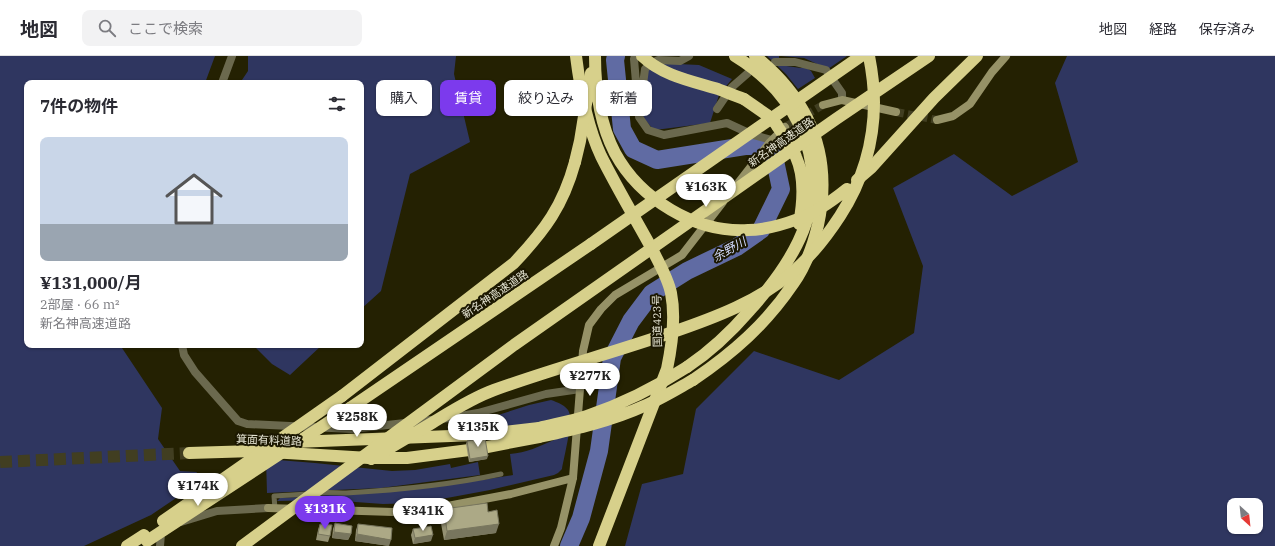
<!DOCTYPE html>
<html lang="ja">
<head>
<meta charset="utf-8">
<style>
  body { margin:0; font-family:"IBM Plex Serif","Noto Sans JP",serif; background:#f2f2f3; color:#2b2b33; height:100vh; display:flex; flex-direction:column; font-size:15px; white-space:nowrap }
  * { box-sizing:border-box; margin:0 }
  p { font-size:13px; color:#7c7c81 }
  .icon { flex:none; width:22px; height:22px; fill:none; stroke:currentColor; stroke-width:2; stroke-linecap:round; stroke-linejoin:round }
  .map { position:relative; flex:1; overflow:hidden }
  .side { position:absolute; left:24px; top:24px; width:340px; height:268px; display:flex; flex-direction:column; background:#fff; border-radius:8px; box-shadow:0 1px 3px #0004 }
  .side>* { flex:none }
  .banner { position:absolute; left:376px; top:24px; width:380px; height:36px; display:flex; gap:8px }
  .needle { width:26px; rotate:153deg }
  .fabs { position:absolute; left:1227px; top:442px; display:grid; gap:8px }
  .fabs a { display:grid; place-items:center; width:36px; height:36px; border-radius:8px; background:#fff; box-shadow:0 1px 3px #0004; font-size:20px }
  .price { position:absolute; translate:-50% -34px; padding:0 9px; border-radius:14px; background:#fff; color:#222; font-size:13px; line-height:26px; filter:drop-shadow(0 1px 2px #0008) }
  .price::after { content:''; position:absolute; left:50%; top:24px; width:12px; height:9px; margin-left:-6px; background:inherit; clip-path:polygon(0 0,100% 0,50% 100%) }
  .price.current { background:#7c3aed; color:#fff }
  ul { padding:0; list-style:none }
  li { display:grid; align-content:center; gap:8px; height:212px; padding:0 16px }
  li span { display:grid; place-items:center; height:124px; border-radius:8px; color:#555 }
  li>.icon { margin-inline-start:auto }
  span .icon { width:72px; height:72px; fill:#fffc; stroke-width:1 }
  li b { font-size:17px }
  h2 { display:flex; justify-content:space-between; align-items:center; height:48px; padding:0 16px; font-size:17px }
  .pill { padding:0 14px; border-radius:8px; background:#fff; box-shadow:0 1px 3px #0004; font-size:14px; line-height:36px }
  .pill.current { background:#7c3aed; color:#fff }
  header { display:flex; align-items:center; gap:24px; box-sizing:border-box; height:56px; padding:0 20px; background:#fff; border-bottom:1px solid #e1e1e2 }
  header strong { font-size:19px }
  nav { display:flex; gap:22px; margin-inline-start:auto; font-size:14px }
  .search { width:280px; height:36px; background:#f2f2f3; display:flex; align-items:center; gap:10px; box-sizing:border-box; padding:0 14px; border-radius:8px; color:#7c7c81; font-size:15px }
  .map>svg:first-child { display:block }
  .green { fill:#2f3660; fill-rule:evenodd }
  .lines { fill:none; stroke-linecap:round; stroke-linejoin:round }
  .river { stroke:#606ba3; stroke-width:18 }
  .secondary-tunnel { stroke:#413e21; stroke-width:8; stroke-dasharray:8 4; stroke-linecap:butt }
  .highway-tunnel { stroke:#413e21; stroke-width:12; stroke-dasharray:12 6; stroke-linecap:butt }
  .lane { stroke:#6b694e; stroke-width:5 }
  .street { stroke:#6b694e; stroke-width:8 }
  .secondary { stroke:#969267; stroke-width:8 }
  .highway { stroke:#d7d08b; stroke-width:12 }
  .highway-bridge { stroke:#d7d08b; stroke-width:12 }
  .wall { fill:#949173 }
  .shaded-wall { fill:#78765e }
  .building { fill:#aca986; stroke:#78765e }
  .labels { text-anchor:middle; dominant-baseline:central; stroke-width:4; stroke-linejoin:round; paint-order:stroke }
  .street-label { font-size:11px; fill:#e4e3d1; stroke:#1b1700 }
  .water-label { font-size:12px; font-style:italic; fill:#d3dbfd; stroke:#1b1700 }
</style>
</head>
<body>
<header>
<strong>地図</strong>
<div class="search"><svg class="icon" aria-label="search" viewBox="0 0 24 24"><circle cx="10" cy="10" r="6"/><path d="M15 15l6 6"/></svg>ここで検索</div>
<nav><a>地図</a><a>経路</a><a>保存済み</a></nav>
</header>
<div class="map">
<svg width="1275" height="490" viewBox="0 0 1275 490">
  <rect width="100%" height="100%" fill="#242102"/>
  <path class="green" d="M 0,0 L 215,0 L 205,27 L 27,27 L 27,289 L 120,289 L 162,352 L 158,383 L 180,415 L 197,416 L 188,434 L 151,459 L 84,490 L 0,490 Z
    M 248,0 L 456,0 L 454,18 L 470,86 L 410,118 L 381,235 L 361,253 L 361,27 L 240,27 L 248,15 Z
    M 767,0 L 779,0 L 779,9 L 801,12 L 804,10 L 811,15 L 815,22 L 798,33 L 786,18 Z
    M 781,0 L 847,0 L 828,13 L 804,2 Z
    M 1067,0 L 1275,0 L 1275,490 L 625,490 L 642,428 L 683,418 L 696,353 L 754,295 L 839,324 L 914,277 L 923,210 L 893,132 L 954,98 L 1012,140 L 1078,106 L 1055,27 ZM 1234,449 L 1256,449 L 1256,471 L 1234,471 Z
    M 657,7 L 699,9 L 732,23 L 719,39 L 710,67 L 655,74 L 652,72 L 641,59 L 646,14 Z
    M 253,289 L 322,289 L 290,319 L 272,308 Z
    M 551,344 C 557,346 567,350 569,356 C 573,367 564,401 562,413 L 558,417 L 554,419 L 490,434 L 420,447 L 383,448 L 328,444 L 277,445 L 280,442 C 358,438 436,432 513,419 L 510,398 C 526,397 540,390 554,384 L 556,379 L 541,367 L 493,372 L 492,361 L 529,349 Z
    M 266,403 L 315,407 L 392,415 L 415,414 L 450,408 L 451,412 L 478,406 L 480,419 L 381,432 L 267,437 Z"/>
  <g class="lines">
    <path class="river" d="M 569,490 L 581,462 L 599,395 L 612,302 L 631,265 L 652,237 L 687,215 L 737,191 L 761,174 L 781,133 L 774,100 L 754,90 L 745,90 L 657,104 L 633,93 L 622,73 L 615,4 L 616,0"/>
    <path class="secondary-tunnel" d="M 896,56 L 937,64
      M 785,71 L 823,49"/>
    <path class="highway-tunnel" d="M 0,406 L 189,397"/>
    <path class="lane" d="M 318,437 C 327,436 337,437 346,437 C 398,434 450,429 501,418
      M 275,453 L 274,440 L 308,438"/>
    <path class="street" d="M 635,0 L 634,3 L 639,61 L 648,74 L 664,79 L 727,67 L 753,79 L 772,84
      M 775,6 L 795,6 L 826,14 L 842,37 L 842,44
      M 222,27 L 232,0
      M 638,46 L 642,36 L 645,13 L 650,8 L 658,4 L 680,5 L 689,0
      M 717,53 L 732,31 L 748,17
      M 182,289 L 184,299 L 195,316 L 238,365 L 247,368 L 352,373 L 449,362 L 478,357 L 546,338 L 580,333
      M 181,466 L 217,455 L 268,452
      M 160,490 L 161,478 L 164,476"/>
    <path class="secondary" d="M 823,49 L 842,44 L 896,56
      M 937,64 L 953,60 L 970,48 L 992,16 L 1006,0
      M 735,131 L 770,86 L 785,71
      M 268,452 L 393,456 L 437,452 L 511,438 L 573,422
      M 554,490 L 561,472 L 573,422 L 583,295 L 589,269 L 601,253 L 615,239 L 682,199 L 723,146"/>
    <path class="highway" d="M 576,0 C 580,32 587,70 601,100 C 617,132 635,162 652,193 C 659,207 668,222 671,237 C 676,262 672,289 667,313 L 599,490
      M 744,43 L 767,59 L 777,69
      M 787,85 C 790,90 794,95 796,101 C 805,121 803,147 799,168
      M 857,124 L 871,112 L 934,42 L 977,0
      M 687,311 C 711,295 731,276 750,254 C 799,200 833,140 799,68 C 784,38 763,17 735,0
      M 693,324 C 733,297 766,268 793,228 C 806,210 813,190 818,169 C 833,100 810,44 755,0
      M 342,340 L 514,207 C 545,174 563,150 575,106
      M 350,352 L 591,188
      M 294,386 L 477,379 L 539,372
      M 189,397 L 254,395 L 369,402 L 407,402 L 477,393 L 539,381
      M 127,490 L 144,479"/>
    <path class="highway-bridge" d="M 595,0 C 595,33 600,68 615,97 C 640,143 695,177 748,174 C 765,174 782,169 798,163 C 816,157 832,145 847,133
      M 642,0 C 663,20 691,25 718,33 C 726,36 735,40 744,43
      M 777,70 L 787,84
      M 575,106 L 580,85 L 591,17
      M 591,188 L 861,0
      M 539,372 C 555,368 572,365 587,360 C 622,348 656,331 687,311
      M 539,381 C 575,373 611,365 644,350 C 661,343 677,333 693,324
      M 371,403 C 391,391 412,379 432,367 C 452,355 472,342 494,334 C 552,313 612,297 670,277 C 714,262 760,245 795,214 C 813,198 827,180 840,160 C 862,126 874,86 874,46 C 874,30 872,15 869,0
      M 163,465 L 342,340
      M 147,485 L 350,352
      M 242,490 L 514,289 L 836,63 L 929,0"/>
  </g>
  <path class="wall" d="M 467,385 L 487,403 L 469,406 L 466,388 Z
    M 444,453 L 488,456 L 496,477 L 444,484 L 440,462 Z
    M 335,467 L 351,478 L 348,484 L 332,482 L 333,473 Z
    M 320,468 L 330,480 L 328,486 L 316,484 L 318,474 Z
    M 358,468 L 389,490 L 355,485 L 356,474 Z
    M 413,473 L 431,485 L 413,488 L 411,479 Z"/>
  <path class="shaded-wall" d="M 488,400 L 487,403 L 469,406 L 470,403 Z
    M 499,468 L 496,477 L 444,484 L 447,475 Z
    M 334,476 L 351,478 L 348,484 L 332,482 Z
    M 357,478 L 391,484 L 389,490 L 355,485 Z
    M 433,479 L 431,485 L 413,488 L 415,482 Z"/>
  <path class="building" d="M 485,382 L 488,400 L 470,403 L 467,385 Z
    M 487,447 L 488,456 L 497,454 L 499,468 L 447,475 L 444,453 Z
    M 335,467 L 352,470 L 351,478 L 334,476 Z
    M 320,468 L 332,469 L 330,480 L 318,478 Z
    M 358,468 L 392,472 L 391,484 L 357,478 Z
    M 431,470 L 433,479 L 415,482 L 413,473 Z"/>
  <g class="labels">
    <g class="street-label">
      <text transform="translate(781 86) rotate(-35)">新名神高速道路</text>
      <text transform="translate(495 238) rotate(-34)">新名神高速道路</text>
      <text transform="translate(657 265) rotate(-91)">国道423号</text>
      <text transform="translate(269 384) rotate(2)">箕面有料道路</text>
    </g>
    <g class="water-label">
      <text transform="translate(729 193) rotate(-29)">余野川</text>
    </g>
  </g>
</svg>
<div class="fabs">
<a><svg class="needle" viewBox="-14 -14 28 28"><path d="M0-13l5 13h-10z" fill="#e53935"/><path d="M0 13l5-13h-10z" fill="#7c7c81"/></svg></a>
</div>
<b class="price" style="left:706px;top:152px">¥163K</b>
<b class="price" style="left:590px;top:341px">¥277K</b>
<b class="price" style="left:357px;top:382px">¥258K</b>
<b class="price" style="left:478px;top:392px">¥135K</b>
<b class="price" style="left:198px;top:451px">¥174K</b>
<b class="price current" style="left:325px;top:474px">¥131K</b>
<b class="price" style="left:423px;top:476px">¥341K</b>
<div class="banner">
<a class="pill">購入</a>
<a class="pill current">賃貸</a>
<a class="pill">絞り込み</a>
<a class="pill">新着</a>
</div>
<section class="side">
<h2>7件の物件<svg class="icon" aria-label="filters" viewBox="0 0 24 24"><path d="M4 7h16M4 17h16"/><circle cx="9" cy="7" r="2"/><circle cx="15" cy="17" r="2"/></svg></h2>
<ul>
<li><span style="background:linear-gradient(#c9d6e8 70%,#9aa5b1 0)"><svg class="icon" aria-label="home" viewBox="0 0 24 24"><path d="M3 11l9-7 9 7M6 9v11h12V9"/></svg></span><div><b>¥131,000/月</b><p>2部屋 · 66 m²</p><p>新名神高速道路</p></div></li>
</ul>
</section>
</div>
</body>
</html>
